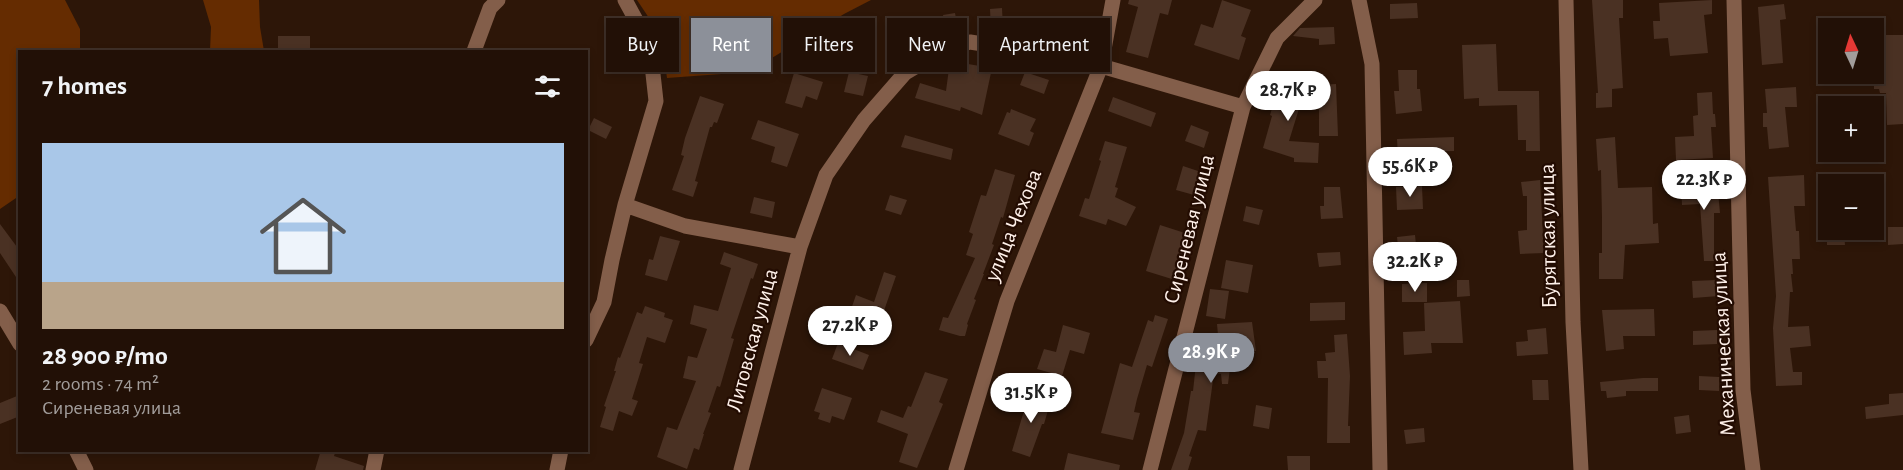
<!DOCTYPE html>
<html lang="en">
<head>
<meta charset="utf-8">
<style>
  body { margin:0; font-family:"Alegreya Sans",sans-serif; background:#2a1910; color:#f1f3f6; height:100vh; display:flex; flex-direction:column; font-size:22px; white-space:nowrap }
  * { box-sizing:border-box; margin:0 }
  p { font-size:20px; color:#a29d9b }
  .icon { flex:none; width:33px; height:33px; fill:none; stroke:currentColor; stroke-width:2; stroke-linecap:round; stroke-linejoin:round }
  .map { position:relative; flex:1; overflow:hidden }
  .panel { position:absolute; left:18px; top:50px; width:570px; height:402px; display:flex; flex-direction:column; background:#221006; border-radius:0px; box-shadow:0 3px 9px #0003,0 0 0 2px #3f3028 }
  .panel>* { flex:none }
  .hud { position:absolute; left:606px; top:18px; width:570px; height:54px; display:flex; gap:12px }
  .needle { width:39px; rotate:356deg }
  .fabs { position:absolute; left:1818px; top:18px; display:grid; gap:12px }
  .fabs a { display:grid; place-items:center; width:66px; height:66px; border-radius:0px; background:#221006; box-shadow:0 3px 9px #0003,0 0 0 2px #3f3028; font-size:30px }
  .price { position:absolute; translate:-50% -51px; padding:0 14px; border-radius:21px; background:#fff; color:#222; font-size:20px; line-height:39px; filter:drop-shadow(0 2px 3px #0008) }
  .price::after { content:''; position:absolute; left:50%; top:36px; width:18px; height:14px; margin-left:-9px; background:inherit; clip-path:polygon(0 0,100% 0,50% 100%) }
  .price.selected { background:#8c9099; color:#fff }
  ul { padding:0; list-style:none }
  li { display:grid; align-content:center; gap:12px; height:318px; padding:0 24px }
  li span { display:grid; place-items:center; height:186px; border-radius:0px; color:#555 }
  li>.icon { margin-inline-start:auto }
  span .icon { width:108px; height:108px; fill:#fffc; stroke-width:1 }
  li b { font-size:26px }
  h2 { display:flex; justify-content:space-between; align-items:center; height:72px; padding:0 24px; font-size:26px }
  .tag { padding:0 21px; border-radius:0px; background:#221006; box-shadow:0 3px 9px #0003,0 0 0 2px #3f3028; font-size:21px; line-height:54px }
  .tag.selected { background:#8c9099; color:#fff }
  .map>svg:first-child { display:block }
  .green { fill:#652c01 }
  .building { fill:#4a3123 }
  .lines { fill:none; stroke-linecap:round; stroke-linejoin:round }
  .minor { stroke:#835e4a; stroke-width:15 }
  .labels { text-anchor:middle; dominant-baseline:central; stroke-width:4.5; stroke-linejoin:round; paint-order:stroke }
  .street-label { font-size:22px; fill:#fef0e9; stroke:#230c02 }
</style>
</head>
<body>
<div class="map">
<svg width="1903" height="470" viewBox="0 0 1903 470">
  <rect width="100%" height="100%" fill="#2d1608"/>
  <path class="green" d="M 0,0 L 65,0 L 80,29 L 80,51 L 20,51 L 19,196 L 0,209 Z
    M 203,0 L 259,0 L 260,27 L 264,51 L 210,51 L 211,27 Z
    M 637,0 L 871,0 L 844,14 L 749,72 L 667,78 L 661,36 Z"/>
  <path class="building" d="M 1129,0 L 1172,0 L 1168,15 L 1160,13 L 1148,58 L 1126,52 L 1138,7 L 1128,4 Z
    M 1222,0 L 1251,10 L 1241,36 L 1246,38 L 1239,60 L 1194,45 L 1201,24 L 1213,28 Z
    M 1592,0 L 1623,0 L 1623,18 L 1619,18 L 1623,88 L 1612,89 L 1612,107 L 1596,108 L 1596,93 L 1598,93 Z
    M 1712,0 L 1712,14 L 1704,15 L 1708,53 L 1670,56 L 1668,38 L 1654,39 L 1653,21 L 1660,21 L 1659,3 Z
    M 1417,3 L 1418,18 L 1390,19 L 1390,4 Z
    M 1784,4 L 1786,19 L 1780,20 L 1783,63 L 1762,65 L 1758,7 Z
    M 1002,8 L 1003,29 L 991,30 L 990,9 Z
    M 955,13 L 959,35 L 947,37 L 943,15 Z
    M 1060,17 L 1074,21 L 1069,36 L 1055,32 Z
    M 919,20 L 923,42 L 908,44 L 905,22 Z
    M 1334,27 L 1335,44 L 1319,45 L 1319,39 L 1293,36 L 1300,28 Z
    M 1885,35 L 1903,35 L 1903,124 L 1887,125 L 1886,93 L 1880,93 L 1879,89 L 1874,89 L 1874,64 L 1885,59 Z
    M 278,36 L 310,36 L 310,51 L 278,51 Z
    M 1496,44 L 1498,91 L 1539,91 L 1540,151 L 1526,151 L 1526,140 L 1518,140 L 1517,105 L 1479,106 L 1479,98 L 1464,99 L 1462,45 Z
    M 950,61 L 992,68 L 982,115 L 961,107 L 960,111 L 915,98 L 920,83 L 946,91 Z
    M 1398,70 L 1417,70 L 1417,89 L 1420,89 L 1422,111 L 1396,114 L 1394,91 L 1399,91 Z
    M 1273,71 L 1291,78 L 1288,87 L 1306,86 L 1289,141 L 1319,143 L 1318,163 L 1294,162 L 1294,158 L 1263,148 L 1272,116 L 1270,115 L 1277,92 L 1266,88 Z
    M 849,72 L 868,76 L 863,96 L 844,92 Z
    M 1025,72 L 1049,80 L 1044,94 L 1020,85 Z
    M 794,73 L 823,82 L 817,100 L 806,96 L 802,108 L 785,103 Z
    M 1336,84 L 1338,136 L 1319,136 L 1319,85 Z
    M 1796,87 L 1797,107 L 1785,107 L 1789,147 L 1769,149 L 1767,127 L 1763,127 L 1763,113 L 1767,113 L 1765,89 Z
    M 1712,92 L 1713,114 L 1715,114 L 1716,127 L 1711,127 L 1713,158 L 1676,160 L 1675,137 L 1694,136 L 1693,116 L 1698,115 L 1697,93 Z
    M 700,96 L 724,104 L 717,123 L 714,122 L 712,127 L 710,127 L 695,181 L 698,182 L 693,197 L 672,190 L 684,156 L 681,155 L 685,138 Z
    M 1113,97 L 1156,113 L 1151,127 L 1108,111 Z
    M 1011,109 L 1036,119 L 1030,131 L 1034,133 L 1029,146 L 998,134 L 1007,112 L 1010,113 Z
    M 594,118 L 612,127 L 606,139 L 588,130 Z
    M 758,120 L 799,134 L 787,167 L 771,162 L 775,147 L 751,139 Z
    M 1191,125 L 1209,132 L 1204,148 L 1185,141 Z
    M 905,135 L 953,149 L 951,160 L 901,147 Z
    M 1454,137 L 1454,151 L 1418,152 L 1418,157 L 1398,158 L 1397,139 Z
    M 1615,137 L 1618,188 L 1652,187 L 1653,224 L 1658,223 L 1659,243 L 1625,245 L 1623,279 L 1599,279 L 1599,253 L 1602,253 L 1602,218 L 1601,170 L 1598,171 L 1596,139 Z
    M 1105,141 L 1127,147 L 1115,187 L 1118,188 L 1115,197 L 1136,207 L 1126,226 L 1108,219 L 1106,225 L 1079,216 L 1085,198 L 1089,199 L 1101,161 L 1099,160 Z
    M 1183,166 L 1201,172 L 1194,195 L 1176,190 Z
    M 995,169 L 1015,175 L 1003,218 L 1001,217 L 992,244 L 994,245 L 983,274 L 984,274 L 974,299 L 976,300 L 967,324 L 968,325 L 965,336 L 960,336 L 939,330 L 943,317 L 948,318 L 975,258 L 966,255 L 973,234 L 969,232 L 981,195 L 986,196 Z
    M 1804,175 L 1805,206 L 1794,206 L 1796,231 L 1799,231 L 1800,259 L 1792,259 L 1793,274 L 1791,274 L 1793,292 L 1790,292 L 1788,327 L 1809,326 L 1811,346 L 1790,348 L 1793,372 L 1802,372 L 1802,385 L 1776,386 L 1773,328 L 1776,296 L 1768,177 Z
    M 1540,180 L 1544,253 L 1520,254 L 1518,231 L 1527,230 L 1527,196 L 1523,196 L 1521,182 Z
    M 1717,181 L 1720,213 L 1714,213 L 1714,261 L 1704,261 L 1700,204 L 1682,205 L 1681,184 Z
    M 1422,186 L 1423,209 L 1397,210 L 1396,187 Z
    M 1324,187 L 1340,187 L 1343,218 L 1321,219 L 1320,206 L 1324,206 Z
    M 890,195 L 907,200 L 901,215 L 885,210 Z
    M 754,197 L 775,202 L 772,218 L 750,213 Z
    M 1246,206 L 1263,210 L 1259,225 L 1243,221 Z
    M 0,224 L 20,251 L 20,283 L 0,253 Z
    M 1160,225 L 1188,234 L 1175,280 L 1146,271 Z
    M 1888,227 L 1903,227 L 1903,244 L 1888,245 Z
    M 1827,230 L 1844,230 L 1845,245 L 1827,245 Z
    M 1415,235 L 1417,254 L 1399,255 L 1397,237 Z
    M 660,236 L 680,241 L 667,281 L 645,275 L 649,259 L 653,260 Z
    M 724,252 L 758,264 L 753,279 L 751,278 L 731,338 L 734,339 L 720,387 L 717,386 L 708,412 L 711,413 L 703,434 L 704,434 L 699,450 L 694,448 L 687,469 L 657,457 L 667,427 L 677,430 L 696,381 L 683,378 L 688,356 L 697,358 L 707,329 L 690,324 L 694,305 L 718,311 L 731,268 L 720,264 Z
    M 1340,252 L 1341,265 L 1319,267 L 1317,253 Z
    M 1226,260 L 1253,265 L 1248,293 L 1221,288 Z
    M 884,272 L 896,276 L 877,331 L 847,321 L 856,295 L 874,302 Z
    M 1457,280 L 1469,280 L 1470,296 L 1457,297 Z
    M 1717,280 L 1719,296 L 1693,298 L 1692,281 Z
    M 1427,283 L 1427,302 L 1402,302 L 1402,284 Z
    M 1210,289 L 1229,291 L 1225,319 L 1206,316 Z
    M 1460,301 L 1463,343 L 1431,343 L 1432,353 L 1404,355 L 1403,332 L 1425,331 L 1424,303 Z
    M 1345,302 L 1345,320 L 1310,321 L 1310,303 Z
    M 645,306 L 665,313 L 664,317 L 673,320 L 665,343 L 647,337 L 639,363 L 643,364 L 632,399 L 638,401 L 632,416 L 619,411 L 613,431 L 600,427 L 606,407 L 604,406 L 616,371 L 614,371 L 618,357 L 620,358 L 637,312 L 642,314 Z
    M 1654,309 L 1655,336 L 1623,336 L 1624,349 L 1606,351 L 1602,310 Z
    M 1155,315 L 1168,319 L 1152,367 L 1147,365 L 1137,399 L 1134,412 L 1140,413 L 1133,440 L 1101,433 L 1120,363 L 1132,367 L 1148,320 L 1153,322 Z
    M 1252,322 L 1256,351 L 1232,352 L 1228,384 L 1222,384 L 1221,374 L 1214,373 L 1206,431 L 1198,430 L 1189,456 L 1192,457 L 1188,470 L 1171,470 L 1184,433 L 1191,391 L 1193,391 L 1197,355 L 1220,358 L 1217,324 Z
    M 1063,325 L 1090,333 L 1084,354 L 1070,350 L 1062,376 L 1037,369 L 1044,349 L 1056,352 Z
    M 1546,328 L 1548,354 L 1517,356 L 1516,342 L 1528,341 L 1527,330 Z
    M 1717,330 L 1717,344 L 1693,345 L 1693,331 Z
    M 1347,334 L 1350,376 L 1348,426 L 1350,426 L 1350,443 L 1327,443 L 1328,378 L 1318,378 L 1317,361 L 1326,361 L 1325,353 L 1335,352 L 1334,335 Z
    M 838,343 L 869,355 L 863,370 L 832,359 Z
    M 925,372 L 948,379 L 939,402 L 943,404 L 917,468 L 899,462 L 908,434 L 877,422 L 881,410 L 903,418 L 908,406 L 911,407 Z
    M 1699,376 L 1719,377 L 1719,391 L 1699,390 Z
    M 1643,378 L 1658,378 L 1658,391 L 1626,391 L 1626,396 L 1607,398 L 1606,391 L 1601,391 L 1600,382 Z
    M 1532,380 L 1548,380 L 1549,400 L 1533,400 Z
    M 822,388 L 852,398 L 844,420 L 832,416 L 830,423 L 818,419 L 820,413 L 814,411 Z
    M 1903,393 L 1903,415 L 1866,419 L 1865,407 L 1889,404 L 1889,394 Z
    M 1029,394 L 1051,400 L 1044,424 L 1042,424 L 1030,457 L 1012,451 Z
    M 17,396 L 20,404 L 20,416 L 0,424 L 0,403 Z
    M 1256,405 L 1272,408 L 1269,429 L 1253,426 Z
    M 1689,415 L 1691,432 L 1676,434 L 1674,417 Z
    M 1424,428 L 1425,442 L 1406,444 L 1404,430 Z
    M 321,450 L 336,450 L 334,456 L 364,466 L 363,470 L 315,470 Z
    M 1068,453 L 1120,465 L 1119,470 L 1064,470 Z
    M 1287,456 L 1310,456 L 1310,470 L 1288,470 Z"/>
  <g class="lines">
    <path class="minor" d="M 1359,0 L 1372,64 L 1380,470
      M 1566,0 L 1573,322 L 1581,470
      M 1734,0 L 1743,390 L 1753,470
      M 474,51 L 490,8 L 498,0
      M 625,205 L 685,226 L 800,247
      M 0,311 L 20,344
      M 586,340 L 604,302 L 612,260 L 625,205 L 656,101 L 652,65 L 643,33 L 625,0
      M 76,450 L 86,470
      M 373,470 L 377,450
      M 557,470 L 561,450
      M 741,470 L 800,247 L 826,175 L 864,120 L 905,73 L 945,49 L 970,42 L 1035,52 L 1101,66 L 1243,107
      M 956,470 L 1007,301 L 1101,66 L 1113,0
      M 1150,470 L 1243,107 L 1277,38 L 1315,0"/>
  </g>
  <g class="labels">
    <g class="street-label">
      <text transform="translate(1013 225) rotate(-68)">улица Чехова</text>
      <text transform="translate(1189 229) rotate(-76)">Сиреневая улица</text>
      <text transform="translate(1548 236) rotate(-91)">Бурятская улица</text>
      <text transform="translate(752 340) rotate(-75)">Литовская улица</text>
      <text transform="translate(1723 344) rotate(-93)">Механическая улица</text>
    </g>
  </g>
</svg>
<div class="fabs">
<a><svg class="needle" viewBox="-14 -14 28 28"><path d="M0-13l5 13h-10z" fill="#e53935"/><path d="M0 13l5-13h-10z" fill="#a29d9b"/></svg></a>
<a>+</a>
<a>−</a>
</div>
<b class="price" style="left:1288px;top:122px">28.7K ₽</b>
<b class="price" style="left:1410px;top:198px">55.6K ₽</b>
<b class="price" style="left:1704px;top:211px">22.3K ₽</b>
<b class="price" style="left:1415px;top:293px">32.2K ₽</b>
<b class="price" style="left:850px;top:357px">27.2K ₽</b>
<b class="price selected" style="left:1211px;top:384px">28.9K ₽</b>
<b class="price" style="left:1031px;top:424px">31.5K ₽</b>
<div class="hud">
<a class="tag">Buy</a>
<a class="tag selected">Rent</a>
<a class="tag">Filters</a>
<a class="tag">New</a>
<a class="tag">Apartment</a>
</div>
<section class="panel">
<h2>7 homes<svg class="icon" aria-label="filters" viewBox="0 0 24 24"><path d="M4 7h16M4 17h16"/><circle cx="9" cy="7" r="2"/><circle cx="15" cy="17" r="2"/></svg></h2>
<ul>
<li><span style="background:linear-gradient(#a9c7e8 75%,#b9a48a 0)"><svg class="icon" aria-label="home" viewBox="0 0 24 24"><path d="M3 11l9-7 9 7M6 9v11h12V9"/></svg></span><div><b>28 900 ₽/mo</b><p>2 rooms · 74 m²</p><p>Сиреневая улица</p></div></li>
</ul>
</section>
</div>
</body>
</html>
